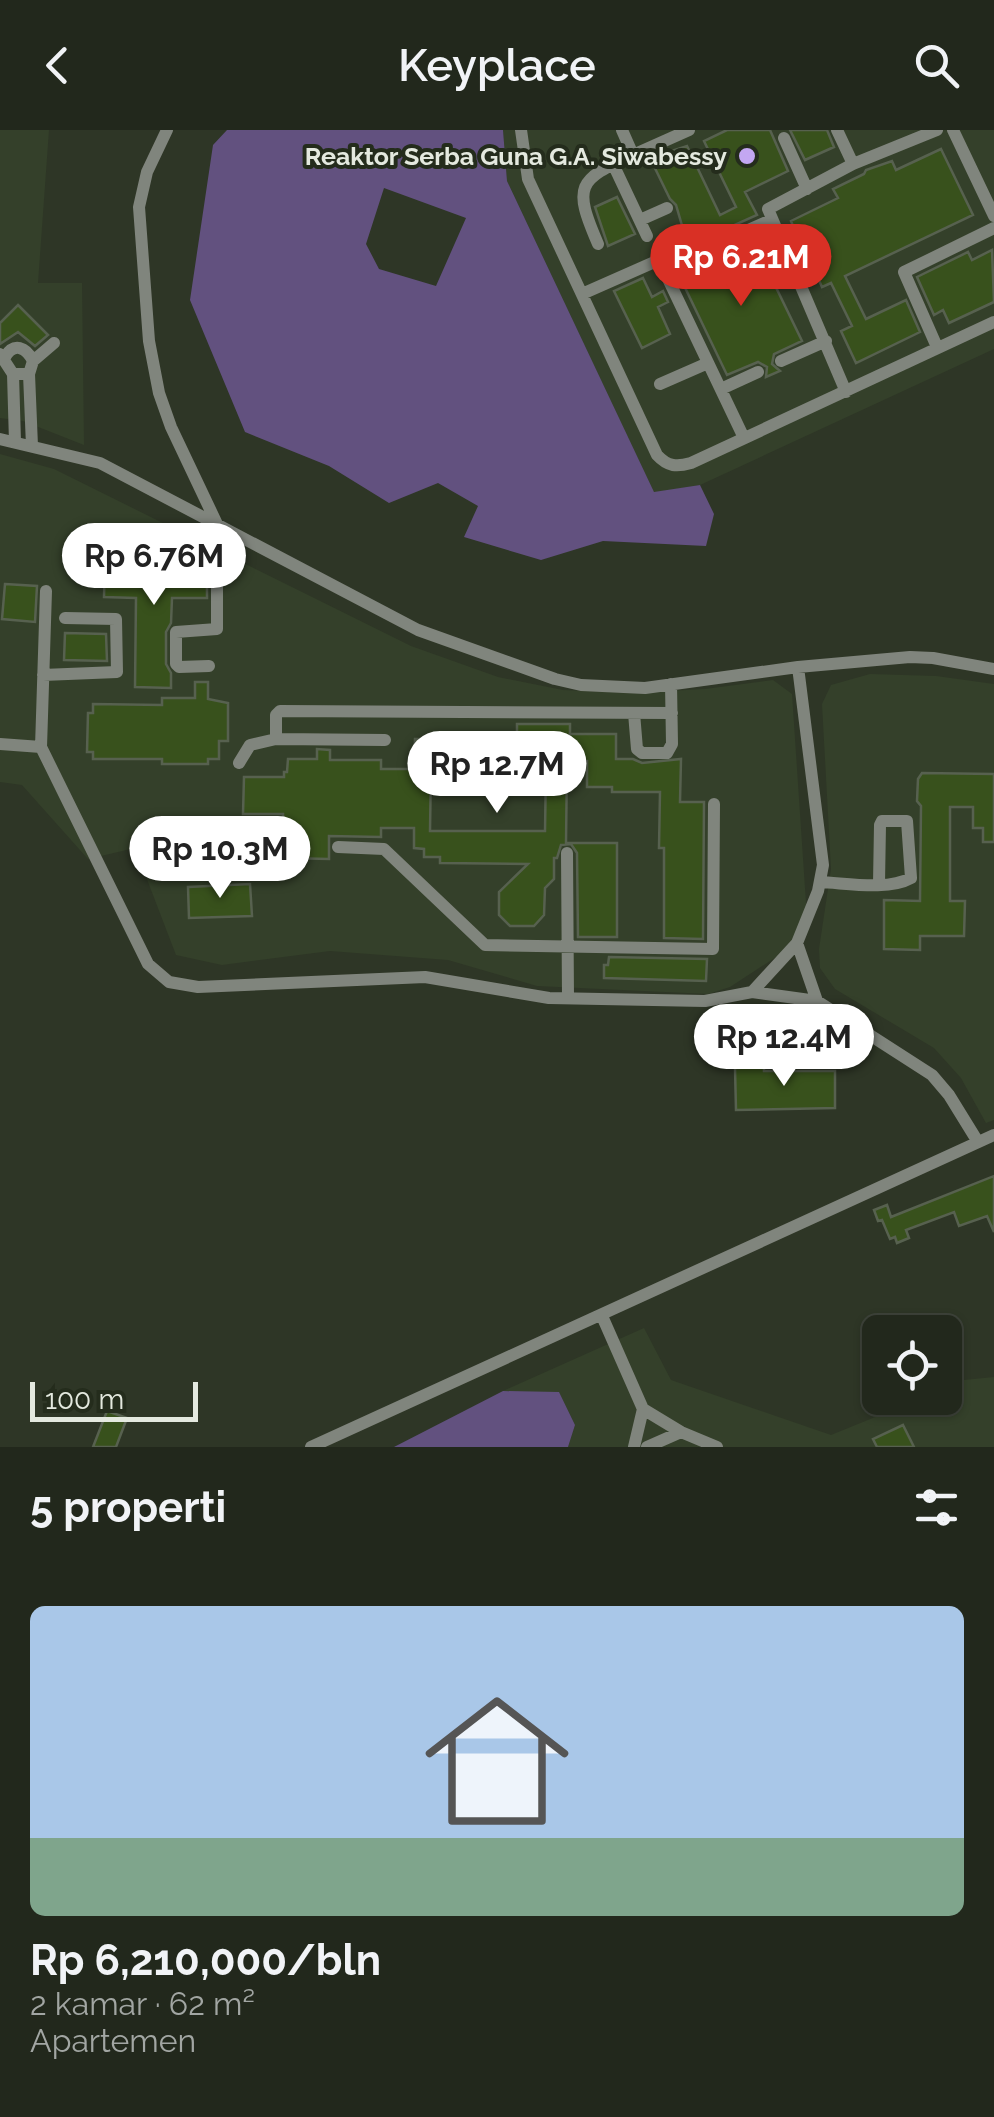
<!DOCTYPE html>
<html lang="id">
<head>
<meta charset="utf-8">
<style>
  body { margin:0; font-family:Raleway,sans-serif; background:#2a3025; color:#f1f3f6; height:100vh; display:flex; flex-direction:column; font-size:38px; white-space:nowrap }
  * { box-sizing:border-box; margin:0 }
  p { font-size:32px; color:#a2a6a3 }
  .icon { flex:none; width:55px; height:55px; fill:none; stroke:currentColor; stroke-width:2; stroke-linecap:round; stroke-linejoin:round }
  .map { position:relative; height:1317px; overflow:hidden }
  .details { display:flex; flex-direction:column; background:#22281c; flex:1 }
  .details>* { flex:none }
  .tools { position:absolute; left:862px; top:1185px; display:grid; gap:20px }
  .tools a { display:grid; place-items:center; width:100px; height:100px; border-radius:15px; background:#22281c; box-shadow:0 2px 8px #0004,0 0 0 2px #3f443b; font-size:50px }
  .scale { position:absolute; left:30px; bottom:25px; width:168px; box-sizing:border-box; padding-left:10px; border:5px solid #e4e9df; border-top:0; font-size:28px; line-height:35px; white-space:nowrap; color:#e4e9df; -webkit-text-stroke:8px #242c1c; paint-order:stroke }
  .price { position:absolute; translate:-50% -85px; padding:0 22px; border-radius:35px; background:#fff; color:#222; font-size:32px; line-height:65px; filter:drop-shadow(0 2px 5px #0008) }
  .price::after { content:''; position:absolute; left:50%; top:60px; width:30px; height:22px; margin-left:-15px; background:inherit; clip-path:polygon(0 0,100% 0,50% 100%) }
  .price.selected { background:#d93025; color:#fff }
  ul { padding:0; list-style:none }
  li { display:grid; align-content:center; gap:20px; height:530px; padding:0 30px }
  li+li { border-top:2px solid #3f443b }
  li span { display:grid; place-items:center; height:310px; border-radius:15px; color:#555 }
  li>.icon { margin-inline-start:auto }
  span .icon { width:180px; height:180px; fill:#fffc; stroke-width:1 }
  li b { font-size:42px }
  h2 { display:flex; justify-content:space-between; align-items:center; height:120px; padding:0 30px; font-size:42px }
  header { display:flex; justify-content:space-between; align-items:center; height:130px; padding:0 30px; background:#22281c; font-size:45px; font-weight:600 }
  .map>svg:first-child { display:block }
  .built { fill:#34402a }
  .green { fill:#62517f; fill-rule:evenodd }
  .building { fill:#38511c; stroke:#57614f; stroke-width:2.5; fill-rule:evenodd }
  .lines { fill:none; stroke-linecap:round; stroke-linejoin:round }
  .minor { stroke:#80857d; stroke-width:12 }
  .poi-dot { fill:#c3a7f2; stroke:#242c1c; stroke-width:4 }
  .labels { text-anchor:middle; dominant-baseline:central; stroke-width:8; stroke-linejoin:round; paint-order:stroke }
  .poi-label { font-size:25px; font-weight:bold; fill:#e4e9df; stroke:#242c1c; text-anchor:end }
</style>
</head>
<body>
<header><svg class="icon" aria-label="back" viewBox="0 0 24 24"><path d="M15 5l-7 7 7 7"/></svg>Keyplace<svg class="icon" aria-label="search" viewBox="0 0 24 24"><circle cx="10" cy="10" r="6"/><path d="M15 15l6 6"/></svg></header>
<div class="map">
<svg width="994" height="1317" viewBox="0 0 994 1317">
  <rect width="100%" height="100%" fill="#2e3626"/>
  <path class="built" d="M 0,0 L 49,0 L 38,153 L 82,153 L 84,315 L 23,291 L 0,288 Z
    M 503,0 L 994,0 L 994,219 L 700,355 L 654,363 L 507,51 Z
    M 0,324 L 54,339 L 411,516 L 498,547 L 563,560 L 630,563 L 705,559 L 773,550 L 792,564 L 807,788 L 793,816 L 730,857 L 708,864 L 537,856 L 448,830 L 330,821 L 222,835 L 176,825 L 135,718 L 88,729 L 22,655 L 0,652 Z
    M 870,544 L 936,546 L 994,554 L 994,990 L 986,993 L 961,948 L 934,918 L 835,859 L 820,838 L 819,819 L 831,739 L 822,574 L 831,555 Z
    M 644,1198 L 671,1250 L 831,1305 L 922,1268 L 945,1268 L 945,1258 L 964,1250 L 994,1247 L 994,1317 L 568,1317 L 575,1295 L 559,1263 L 503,1261 Z"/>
  <path class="green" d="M 227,0 L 503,0 L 507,51 L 654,362 L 700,355 L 714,384 L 706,416 L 603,411 L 541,430 L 464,407 L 478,376 L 438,353 L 389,373 L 329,336 L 245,302 L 190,170 L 213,15 ZM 384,58 L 466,88 L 436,156 L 379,139 L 366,114 Z
    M 503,1261 L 559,1262 L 575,1295 L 568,1317 L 394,1317 Z"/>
  <path class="building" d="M 727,0 L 770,0 L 788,41 L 745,62 L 757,85 L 688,116 L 676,75 L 670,69 L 650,28 L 687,16 L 720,85 L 736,77 L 704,11 Z
    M 790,0 L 827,0 L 834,17 L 805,30 Z
    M 941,19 L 973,85 L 845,146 L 866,189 L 906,170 L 920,202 L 856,233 L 841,201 L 852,196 L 831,153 L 822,157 L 809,128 L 801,132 L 789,103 L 795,101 L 791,91 L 838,68 L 833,59 L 864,44 L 866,40 L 892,31 L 896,40 Z
    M 617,67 L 635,104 L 608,116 L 595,77 Z
    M 753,110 L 802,211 L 774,224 L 772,234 L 780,241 L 766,247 L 767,237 L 758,232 L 727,245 L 679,145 L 688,138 Z
    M 992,120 L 994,172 L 949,193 L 943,180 L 934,185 L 917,147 L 968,122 L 972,130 Z
    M 643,148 L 652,167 L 663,161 L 668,172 L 658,177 L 670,204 L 642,218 L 614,161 Z
    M 18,175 L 48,205 L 35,216 L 18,202 L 0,214 L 0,193 Z
    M 105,432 L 207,433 L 207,468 L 172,468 L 171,493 L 166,502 L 166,534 L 171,543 L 171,558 L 135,557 L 136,468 L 104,467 Z
    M 5,454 L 37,456 L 35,492 L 2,489 Z
    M 65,503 L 106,504 L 107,531 L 64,530 Z
    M 195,552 L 208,552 L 208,569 L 228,573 L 228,611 L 219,611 L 219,629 L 208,629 L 208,634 L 162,634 L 162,629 L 93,629 L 93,622 L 87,622 L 88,583 L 93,583 L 93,574 L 162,575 L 162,568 L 195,568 Z
    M 517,594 L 570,594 L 570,604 L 616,604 L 616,629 L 633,629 L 642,633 L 681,629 L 680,672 L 704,672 L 703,809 L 664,808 L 664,718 L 659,718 L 660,662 L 612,662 L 612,657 L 587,657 L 587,631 L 567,631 L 566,713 L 617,713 L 617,807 L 578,807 L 577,723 L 571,714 L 561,715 L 557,728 L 554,728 L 554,749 L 545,758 L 544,785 L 534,796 L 510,796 L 499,785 L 499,762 L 528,734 L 440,733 L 440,727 L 424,727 L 424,719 L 414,718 L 414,698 L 381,698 L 381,707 L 329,706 L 329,729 L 287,728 L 287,695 L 283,695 L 283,684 L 243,684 L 244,647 L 284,647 L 284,642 L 287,642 L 288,629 L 317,629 L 317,619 L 330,620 L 330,630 L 381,630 L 381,639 L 414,639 L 415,609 L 442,609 L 442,603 L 517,604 ZM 431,637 L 546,638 L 545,701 L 430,701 Z
    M 922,643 L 994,644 L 994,712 L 983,712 L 983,698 L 973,698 L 973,677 L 950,677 L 950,771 L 965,771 L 964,806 L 920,806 L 920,820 L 884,819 L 884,770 L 920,771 L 921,676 L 917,671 L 918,649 Z
    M 250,754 L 252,786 L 189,788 L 188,757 Z
    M 609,827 L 707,829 L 706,851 L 604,848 L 604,835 L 608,835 Z
    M 784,883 L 805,883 L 805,911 L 784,911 Z
    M 764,937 L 764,941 L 835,941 L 835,978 L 736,980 L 735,938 Z
    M 994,1046 L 994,1102 L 987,1086 L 959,1096 L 954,1082 L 906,1100 L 909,1108 L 897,1113 L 895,1107 L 890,1109 L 882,1090 L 878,1091 L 874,1080 L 887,1075 L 891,1087 Z
    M 107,1281 L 127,1288 L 116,1317 L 93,1317 Z
    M 903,1295 L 914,1317 L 877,1317 L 873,1309 Z"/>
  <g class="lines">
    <path class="minor" d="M 167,0 L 147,42 L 139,77 L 149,211 L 159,263 L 171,297 L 217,394 L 217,499 L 176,502 L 176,534 L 179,537 L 209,536
      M 521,0 L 528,49 L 657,325 C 668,337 677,337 691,333 L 994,192
      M 837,0 L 853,34
      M 953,0 L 994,86
      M 784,8 L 807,59
      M 633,25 L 689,0
      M 613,34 L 647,106
      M 640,90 L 667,78
      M 598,114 C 573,56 577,50 633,25 L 622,0
      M 659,130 L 685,128 L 771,90
      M 582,164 L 659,130 L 744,308
      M 937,217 L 904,142 L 994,98
      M 0,224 L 13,244 L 29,244 L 33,231 L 54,213
      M 5,227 C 14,212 26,217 33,231
      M 781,231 L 826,211
      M 13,244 L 15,312
      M 29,244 L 32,316
      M 660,254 L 708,233
      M 721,259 L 758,242
      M 846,262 L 768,79 L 853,34 L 937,0
      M 0,309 L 100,333 L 418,500 L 555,549 L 581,555 L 645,558 L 798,537 L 910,527 L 933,528 L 994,539
      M 43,545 L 117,542 L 116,489 L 65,488
      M 634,583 L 637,619 L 642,623 L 667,623 L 672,614 L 671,554
      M 276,609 L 385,610
      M 0,614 L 41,617 L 148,834 L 169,852 L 198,857 L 425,847 L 549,868 L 705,871 L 752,862 L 817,871 L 932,945 L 949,965 L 978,1012
      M 41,617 L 46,461
      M 239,633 L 250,615 L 276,609 L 276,585 L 280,581 L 672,583
      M 338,717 L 384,719 L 485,815 L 713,819 L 714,674
      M 567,723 L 568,868
      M 820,752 C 846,753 888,761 911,748 L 907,691 L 882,691 L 880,695 L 879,753
      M 797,813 L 817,871
      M 752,862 L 797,813 L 818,761 L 823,735 L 798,537
      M 602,1186 L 643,1279 L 681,1302 L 717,1317
      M 311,1317 L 994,1005
      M 634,1317 L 643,1279
      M 647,1317 L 681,1302"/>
  </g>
  <circle class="poi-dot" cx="747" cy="26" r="10"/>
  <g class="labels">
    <g class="poi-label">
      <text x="727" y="26">Reaktor Serba Guna G.A. Siwabessy</text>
    </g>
  </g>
</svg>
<div class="tools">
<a><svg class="icon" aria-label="locate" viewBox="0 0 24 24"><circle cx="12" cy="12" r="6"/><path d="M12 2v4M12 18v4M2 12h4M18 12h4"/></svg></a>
</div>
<div class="scale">100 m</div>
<b class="price selected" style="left:741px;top:179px">Rp 6.21M</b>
<b class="price" style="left:154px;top:478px">Rp 6.76M</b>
<b class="price" style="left:497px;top:686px">Rp 12.7M</b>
<b class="price" style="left:220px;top:771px">Rp 10.3M</b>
<b class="price" style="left:784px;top:959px">Rp 12.4M</b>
</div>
<section class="details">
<h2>5 properti<svg class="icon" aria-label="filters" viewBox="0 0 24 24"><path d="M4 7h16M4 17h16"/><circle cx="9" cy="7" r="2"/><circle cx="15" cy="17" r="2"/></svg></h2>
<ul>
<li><span style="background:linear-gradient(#a9c7e8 75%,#7fa58c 0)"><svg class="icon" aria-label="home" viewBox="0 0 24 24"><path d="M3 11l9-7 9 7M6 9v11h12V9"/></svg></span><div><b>Rp 6,210,000/bln</b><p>2 kamar · 62 m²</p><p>Apartemen</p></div></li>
</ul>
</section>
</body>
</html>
